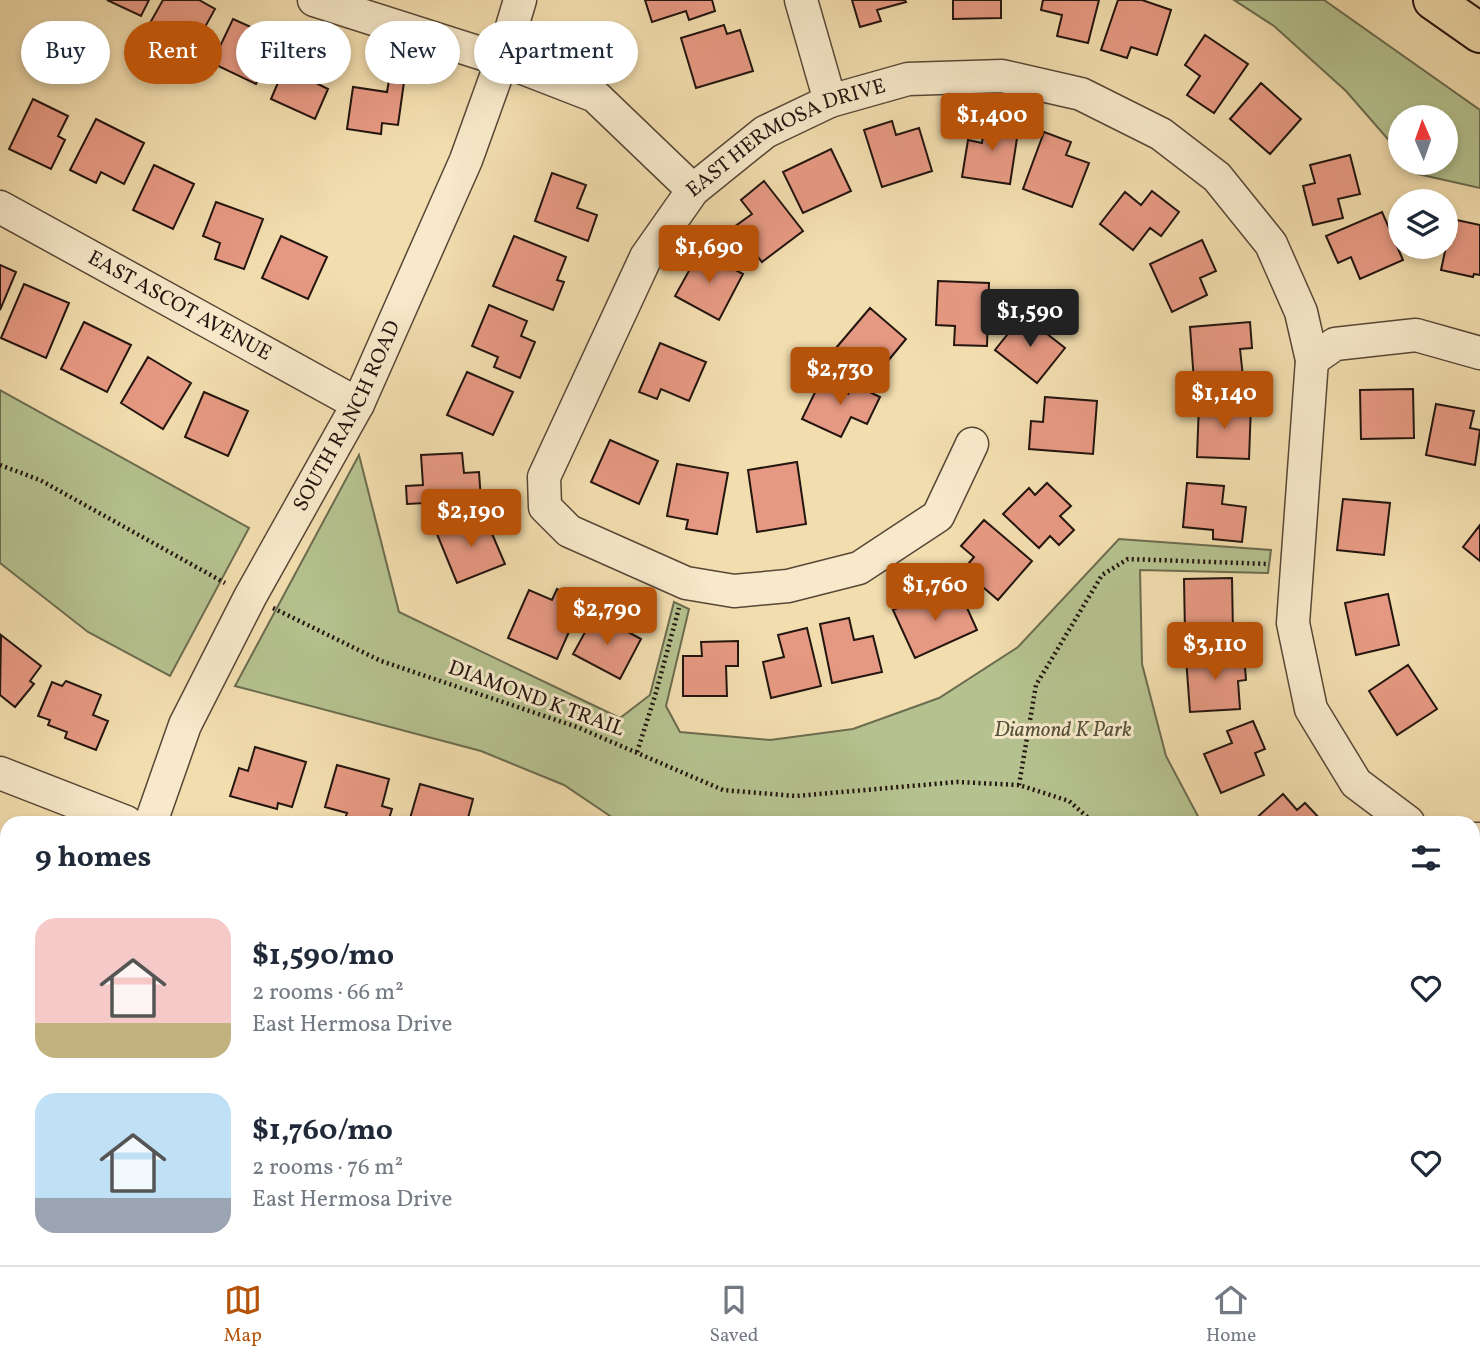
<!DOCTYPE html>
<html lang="en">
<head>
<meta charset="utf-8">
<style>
  body { margin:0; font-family:Vollkorn,serif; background:#f2f2f3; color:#1f2937; height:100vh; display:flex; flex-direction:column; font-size:26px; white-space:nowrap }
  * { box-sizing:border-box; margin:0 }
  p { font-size:23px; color:#747a83 }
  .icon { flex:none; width:38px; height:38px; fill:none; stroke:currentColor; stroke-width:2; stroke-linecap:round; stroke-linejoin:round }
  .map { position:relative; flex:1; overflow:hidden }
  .side { position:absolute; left:0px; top:816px; width:1480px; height:450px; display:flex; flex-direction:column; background:#fff; border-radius:21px 21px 0 0; box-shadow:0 4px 10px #0003 }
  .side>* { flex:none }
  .hud { position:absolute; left:21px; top:21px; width:700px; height:63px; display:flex; gap:14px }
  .needle { width:46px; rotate:358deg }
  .controls { position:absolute; left:1388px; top:105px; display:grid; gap:14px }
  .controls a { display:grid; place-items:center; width:70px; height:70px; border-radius:50%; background:#fff; box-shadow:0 4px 10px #0003; font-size:35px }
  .price { position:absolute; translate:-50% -60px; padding:0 16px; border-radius:7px; background:#b45309; color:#fff; font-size:23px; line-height:46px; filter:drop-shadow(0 2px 4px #0008) }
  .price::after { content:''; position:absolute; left:50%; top:42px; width:21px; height:16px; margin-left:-10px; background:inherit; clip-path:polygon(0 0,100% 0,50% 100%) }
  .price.selected { background:#222; color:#fff }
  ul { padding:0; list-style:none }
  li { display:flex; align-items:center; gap:21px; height:175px; padding:0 35px }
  li span { display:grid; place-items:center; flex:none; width:196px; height:140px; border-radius:21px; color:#555 }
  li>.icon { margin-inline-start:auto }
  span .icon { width:84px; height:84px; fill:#fffc; stroke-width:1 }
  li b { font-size:30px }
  h2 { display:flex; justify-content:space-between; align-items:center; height:84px; padding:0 35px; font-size:30px }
  .chip { padding:0 24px; border-radius:32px; background:#fff; box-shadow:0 4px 10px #0003; font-size:24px; line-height:63px }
  .chip.selected { background:#b45309; color:#fff }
  .tabs { display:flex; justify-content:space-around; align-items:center; height:98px; border-top:2px solid #e0e1e3; background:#fff; font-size:19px; color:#747a83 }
  .tabs a { display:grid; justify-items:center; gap:4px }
  .tabs .selected { color:#b45309 }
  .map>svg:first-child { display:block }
  .green { fill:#b5c28f; stroke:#6c6c4f; stroke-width:2 }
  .building { fill:#e69982; stroke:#23150f; stroke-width:2 }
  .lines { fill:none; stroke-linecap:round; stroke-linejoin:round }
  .street-casing { stroke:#574737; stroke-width:35 }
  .primary-casing { stroke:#23150f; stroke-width:42 }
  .path { stroke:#23150f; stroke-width:4.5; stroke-dasharray:2 3.5; stroke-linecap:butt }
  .street { stroke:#f7e9ca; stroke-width:32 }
  .primary { stroke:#f2ddae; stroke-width:38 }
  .labels { text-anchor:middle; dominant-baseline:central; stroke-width:6; stroke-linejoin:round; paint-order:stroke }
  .street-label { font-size:21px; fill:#23150f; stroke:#f7e9ca }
  .park-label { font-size:21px; font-style:italic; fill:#56523c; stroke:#f7e9ca }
</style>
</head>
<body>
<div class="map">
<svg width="1480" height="1265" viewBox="0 0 1480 1265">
  <rect width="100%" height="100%" fill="#f2ddae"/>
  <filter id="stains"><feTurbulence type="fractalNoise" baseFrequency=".00286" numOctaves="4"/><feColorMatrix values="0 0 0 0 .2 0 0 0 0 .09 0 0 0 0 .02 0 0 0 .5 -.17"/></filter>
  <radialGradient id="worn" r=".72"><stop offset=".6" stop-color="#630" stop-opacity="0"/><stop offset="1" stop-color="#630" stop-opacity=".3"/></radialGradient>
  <path class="green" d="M 1234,0 L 1324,0 L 1480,110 L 1480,188 L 1418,174 L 1408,163 L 1446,163 L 1446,117 L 1400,117 L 1400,153 L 1346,91 L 1274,26 Z
    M 0,390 L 249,528 L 170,676 L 88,632 L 0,563 Z
    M 359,455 L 399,612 L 620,718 L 650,695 L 674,602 L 689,609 L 666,706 L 680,732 L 770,740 L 853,729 L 939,698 L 1018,647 L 1119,539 L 1271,550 L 1268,573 L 1140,570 L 1142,664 L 1166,756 L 1201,822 L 619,822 L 564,785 L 481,751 L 235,686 Z
    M 1474,1011 L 1480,1013 L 1480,1265 L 1415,1265 L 1418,1258 L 1474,1258 Z
    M 975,1258 L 1044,1258 L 1041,1265 C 1018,1265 997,1265 975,1258 Z"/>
  <path class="building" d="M 107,0 L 149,0 L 141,16 Z
    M 163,0 L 199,0 L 215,9 L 194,47 L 150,23 Z
    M 645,0 L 712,0 L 715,11 L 689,20 L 686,11 L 652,22 Z
    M 852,0 L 905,0 L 906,2 L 877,10 L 881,21 L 860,27 Z
    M 953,0 L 1001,0 L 1001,18 L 953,19 Z
    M 1043,0 L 1099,0 L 1088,43 L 1057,36 L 1062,15 L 1041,10 Z
    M 1118,0 L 1142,0 L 1171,10 L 1157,55 L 1131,47 L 1127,58 L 1101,50 Z
    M 233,19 L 277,39 L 256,84 L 212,63 Z
    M 724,25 L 727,34 L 740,30 L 753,71 L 696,88 L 681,38 Z
    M 1205,35 L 1248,64 L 1214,113 L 1187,95 L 1200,76 L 1185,65 Z
    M 294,45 L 326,59 L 316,83 L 328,89 L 315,119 L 271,99 Z
    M 389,80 L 404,82 L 398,125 L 382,123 L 381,134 L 347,129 L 353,87 L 387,92 Z
    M 1261,83 L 1301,119 L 1270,154 L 1230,119 Z
    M 33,99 L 68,116 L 58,136 L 65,140 L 51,169 L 9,149 Z
    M 96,119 L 144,143 L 124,184 L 101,172 L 96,183 L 70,170 Z
    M 985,119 L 1019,125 L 1010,184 L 962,177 L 968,140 L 982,143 Z
    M 892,121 L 896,135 L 919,128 L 932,171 L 882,187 L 864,130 Z
    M 1044,132 L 1071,142 L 1066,155 L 1089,163 L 1072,207 L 1023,189 Z
    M 831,149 L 851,191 L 803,213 L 783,172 Z
    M 1350,155 L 1360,194 L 1338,199 L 1343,218 L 1313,225 L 1303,186 L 1315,183 L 1310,165 Z
    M 154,165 L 194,184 L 173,229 L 133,210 Z
    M 552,173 L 586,185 L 577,208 L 597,215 L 588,241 L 535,221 Z
    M 764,181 L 803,231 L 762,262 L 734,227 L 752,214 L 741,200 Z
    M 1152,191 L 1179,212 L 1161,236 L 1150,228 L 1133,250 L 1100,224 L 1125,192 L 1141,205 Z
    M 216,202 L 263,219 L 244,269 L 215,259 L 220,243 L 203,236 Z
    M 1382,212 L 1403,260 L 1360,279 L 1351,257 L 1338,263 L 1326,236 Z
    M 1452,219 L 1480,225 L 1480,275 L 1474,274 L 1473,277 L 1441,270 Z
    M 281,236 L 327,257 L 308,299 L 262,278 Z
    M 514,236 L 566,257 L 557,280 L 564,282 L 553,310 L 493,286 Z
    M 1202,240 L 1216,271 L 1200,278 L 1207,295 L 1172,312 L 1150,264 Z
    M 700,251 L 743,274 L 719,320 L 675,296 Z
    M 0,265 L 16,272 L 0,310 Z
    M 938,281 L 989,283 L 987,346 L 954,345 L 955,326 L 936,325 Z
    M 24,284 L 69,303 L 46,358 L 1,338 Z
    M 489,305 L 527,321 L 521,336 L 535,342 L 520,378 L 494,367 L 498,357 L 472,346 Z
    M 870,308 L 906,339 L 873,379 L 836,348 Z
    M 1023,315 L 1065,348 L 1037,383 L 995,350 Z
    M 84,322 L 131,345 L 107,392 L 61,369 Z
    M 1250,322 L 1252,348 L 1240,349 L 1243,377 L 1194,381 L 1190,327 Z
    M 660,343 L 706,362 L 689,401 L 661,389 L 657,399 L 639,392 Z
    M 148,357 L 191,383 L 163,429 L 121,403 Z
    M 467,372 L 513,392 L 493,435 L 447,415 Z
    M 821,380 L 848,394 L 853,384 L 880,397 L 867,424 L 851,417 L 841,437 L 802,419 Z
    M 1413,389 L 1414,438 L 1361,439 L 1360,390 Z
    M 204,392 L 248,411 L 228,456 L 185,437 Z
    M 1045,397 L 1097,401 L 1093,454 L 1029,449 L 1031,421 L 1043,422 Z
    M 1199,403 L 1251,405 L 1249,459 L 1197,457 Z
    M 1436,404 L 1474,411 L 1470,428 L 1480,430 L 1475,465 L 1426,455 Z
    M 610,440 L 658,461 L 639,504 L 591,482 Z
    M 462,453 L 464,473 L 479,472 L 481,500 L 407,504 L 406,486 L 423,485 L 421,455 Z
    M 797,462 L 806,524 L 757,532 L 748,470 Z
    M 677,464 L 728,473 L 717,534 L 686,529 L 688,520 L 667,516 Z
    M 1047,483 L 1071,506 L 1060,516 L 1074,530 L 1059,545 L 1050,536 L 1039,548 L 1003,514 L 1029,488 L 1035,495 Z
    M 1187,483 L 1224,486 L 1222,504 L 1246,507 L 1242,542 L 1213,539 L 1213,530 L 1183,527 Z
    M 1343,499 L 1390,503 L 1384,555 L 1337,550 Z
    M 484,515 L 505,564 L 457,583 L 437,534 Z
    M 984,520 L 1032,561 L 998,600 L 963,570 L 974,557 L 961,546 Z
    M 1480,525 L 1480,561 L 1463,547 Z
    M 1232,578 L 1233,632 L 1185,633 L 1184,579 Z
    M 557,589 L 583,600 L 557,659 L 508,638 L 529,590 L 552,600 Z
    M 959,590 L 977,630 L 915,658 L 893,610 L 917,599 L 920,607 Z
    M 1388,594 L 1399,645 L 1356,655 L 1345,603 Z
    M 595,614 L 641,639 L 620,679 L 573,654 Z
    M 849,618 L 854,640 L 873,636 L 882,672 L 832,683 L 820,624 Z
    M 807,628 L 821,686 L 771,698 L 763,662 L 784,657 L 778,635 Z
    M 1,635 L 41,666 L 30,681 L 34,684 L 15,707 L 0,695 Z
    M 738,641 L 738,666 L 726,666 L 727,696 L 683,696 L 683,656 L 702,656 L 701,642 Z
    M 1244,654 L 1246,680 L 1238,681 L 1240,709 L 1190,712 L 1186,658 Z
    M 1408,665 L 1437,709 L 1397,735 L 1369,691 Z
    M 66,681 L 101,695 L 93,715 L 108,721 L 96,750 L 65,738 L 67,732 L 48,725 L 50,720 L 38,716 L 52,682 L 62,686 Z
    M 1253,721 L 1265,749 L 1255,753 L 1264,775 L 1221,793 L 1204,754 L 1232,743 L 1227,731 Z
    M 255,747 L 306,762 L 292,807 L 278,803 L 277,809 L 230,796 L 239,768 L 248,771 Z
    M 337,765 L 389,779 L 382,806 L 392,809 L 388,822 L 344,822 L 347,813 L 325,807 Z
    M 420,784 L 473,799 L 467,822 L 409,822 Z
    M 1283,794 L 1297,810 L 1305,803 L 1323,822 L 1252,822 Z
    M 0,856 L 7,858 L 7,919 L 2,917 L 0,923 Z
    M 1478,910 L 1480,910 L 1480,940 L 1476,940 Z
    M 0,938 L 7,939 L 7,1000 L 0,999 Z
    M 0,1034 L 4,1034 L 5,1087 L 0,1087 Z
    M 0,1110 L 7,1110 L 7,1170 L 0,1170 Z
    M 254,1258 L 286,1258 L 286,1259 L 255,1265 Z
    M 392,1258 L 422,1258 L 396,1265 L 394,1265 Z
    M 562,1258 L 619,1258 L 621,1263 L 614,1265 L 564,1265 Z
    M 771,1258 L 798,1258 L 803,1265 L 763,1265 Z"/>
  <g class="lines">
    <defs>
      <g id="street">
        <path d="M 314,0 L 502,60 L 595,96 L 693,190"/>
        <path d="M 801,0 L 830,101"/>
        <path id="s1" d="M 0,207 L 358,404"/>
        <path d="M 1312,360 L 1335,344 L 1416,335 L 1480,353"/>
        <path id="s2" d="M 972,444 L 938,516 L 859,568 L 788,586 L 734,591 L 686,583 L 569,531 L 545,507 L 544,477 L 646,257 L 693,190 L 765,132 L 830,101 L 908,79 L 1002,76 L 1081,94 L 1161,134 L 1217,177 L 1271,244 L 1301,312 L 1312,360 L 1293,623 L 1311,709 L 1356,783 L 1408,822"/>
        <path d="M 0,773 L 126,822"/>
        <path id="s3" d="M 151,822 L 185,725 L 250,597 L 358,404 L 466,160 L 502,60 L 520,0"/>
        <path d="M 1474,839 L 1480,839"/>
        <path d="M 126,1258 L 128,1265"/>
        <path d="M 346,1258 L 346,1265"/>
        <path d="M 675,1258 L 679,1265"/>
        <path d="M 1222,1265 L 1225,1258"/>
      </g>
      <path id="primary" d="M 1433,0 L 1480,33"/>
    </defs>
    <use href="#street" class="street-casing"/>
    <use href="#primary" class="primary-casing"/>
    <path class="path" d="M 0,465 L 40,480 L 225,583
      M 273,608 L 381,661 L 577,727 L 723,790 L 796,796 L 957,782 L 1019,785 L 1069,801 L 1093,822
      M 637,752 L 655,696 L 679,608
      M 1019,785 L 1036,685 L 1102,575 L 1128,559 L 1269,564
      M 1474,1068 L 1480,1073"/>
    <use href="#street" class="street"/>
    <use href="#primary" class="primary"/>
  </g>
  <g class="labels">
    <g class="street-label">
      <text stroke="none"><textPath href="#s2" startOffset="975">EAST HERMOSA DRIVE</textPath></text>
      <text stroke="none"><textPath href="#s1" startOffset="205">EAST ASCOT AVENUE</textPath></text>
      <text stroke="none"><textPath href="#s3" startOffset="452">SOUTH RANCH ROAD</textPath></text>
      <text transform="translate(536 699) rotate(20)">DIAMOND K TRAIL</text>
    </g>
    <g class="park-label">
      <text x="1063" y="730">Diamond K Park</text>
    </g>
  </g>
  <rect width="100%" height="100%" filter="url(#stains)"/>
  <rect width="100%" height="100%" fill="url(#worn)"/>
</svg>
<div class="controls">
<a><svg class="needle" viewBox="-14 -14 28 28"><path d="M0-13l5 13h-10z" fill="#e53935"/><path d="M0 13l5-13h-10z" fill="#747a83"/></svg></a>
<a><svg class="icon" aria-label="layers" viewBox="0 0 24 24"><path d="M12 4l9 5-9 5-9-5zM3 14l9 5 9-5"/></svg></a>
</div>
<b class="price" style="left:992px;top:153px">$1,400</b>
<b class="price" style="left:709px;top:285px">$1,690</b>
<b class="price selected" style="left:1030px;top:349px">$1,590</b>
<b class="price" style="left:840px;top:407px">$2,730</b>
<b class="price" style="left:1224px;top:431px">$1,140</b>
<b class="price" style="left:471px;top:549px">$2,190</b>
<b class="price" style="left:935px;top:623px">$1,760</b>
<b class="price" style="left:607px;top:647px">$2,790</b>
<b class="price" style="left:1215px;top:682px">$3,110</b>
<div class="hud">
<a class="chip">Buy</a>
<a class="chip selected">Rent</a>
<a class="chip">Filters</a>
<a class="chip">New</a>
<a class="chip">Apartment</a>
</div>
<section class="side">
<h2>9 homes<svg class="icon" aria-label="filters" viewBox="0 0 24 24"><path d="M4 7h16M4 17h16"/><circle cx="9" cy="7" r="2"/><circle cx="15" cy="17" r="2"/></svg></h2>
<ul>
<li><span style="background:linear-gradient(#f6c9c9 75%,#c2b280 0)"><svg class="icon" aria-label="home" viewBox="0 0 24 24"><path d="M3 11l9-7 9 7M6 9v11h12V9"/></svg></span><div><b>$1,590/mo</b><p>2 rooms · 66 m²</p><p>East Hermosa Drive</p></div><svg class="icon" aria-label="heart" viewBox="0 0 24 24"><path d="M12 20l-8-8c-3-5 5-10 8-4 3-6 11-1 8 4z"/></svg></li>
<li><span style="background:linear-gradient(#bfe0f5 75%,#9aa5b1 0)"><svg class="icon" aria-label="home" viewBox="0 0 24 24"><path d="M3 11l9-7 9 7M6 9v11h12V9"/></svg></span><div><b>$1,760/mo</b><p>2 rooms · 76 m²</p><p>East Hermosa Drive</p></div><svg class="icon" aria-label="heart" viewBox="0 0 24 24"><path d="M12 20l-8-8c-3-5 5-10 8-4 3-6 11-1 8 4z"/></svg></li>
</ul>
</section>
</div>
<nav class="tabs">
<a class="selected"><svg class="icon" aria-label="map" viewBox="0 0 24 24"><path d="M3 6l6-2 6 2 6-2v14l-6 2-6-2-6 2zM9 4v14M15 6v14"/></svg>Map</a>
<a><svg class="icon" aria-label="saved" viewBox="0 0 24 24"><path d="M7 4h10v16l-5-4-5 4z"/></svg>Saved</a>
<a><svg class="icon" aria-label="home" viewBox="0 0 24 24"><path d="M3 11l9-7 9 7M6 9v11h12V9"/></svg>Home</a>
</nav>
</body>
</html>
